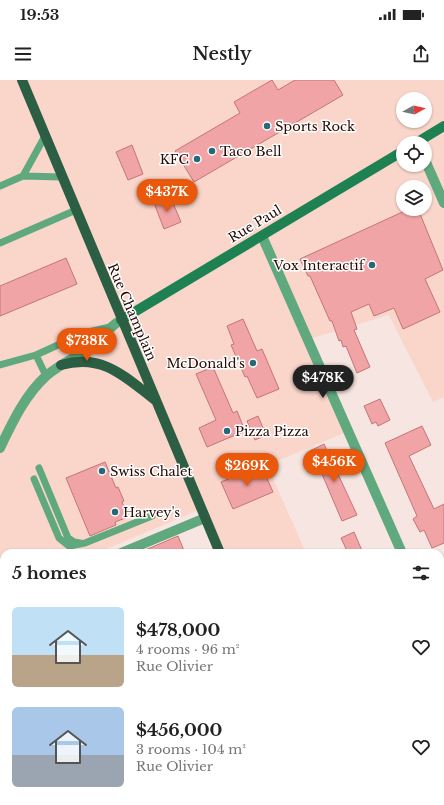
<!DOCTYPE html>
<html lang="en">
<head>
<meta charset="utf-8">
<style>
  body { margin:0; font-family:"Libre Baskerville",serif; background:#f6f6f6; color:#222; height:100vh; display:flex; flex-direction:column; font-size:15px; white-space:nowrap }
  * { box-sizing:border-box; margin:0 }
  p { font-size:13px; color:#767676 }
  .icon { flex:none; width:22px; height:22px; fill:none; stroke:currentColor; stroke-width:2; stroke-linecap:round; stroke-linejoin:round }
  .map { position:relative; flex:1; overflow:hidden }
  .panel { position:absolute; left:0px; top:469px; width:444px; height:256px; display:flex; flex-direction:column; background:#fff; border-radius:12px 12px 0 0; box-shadow:0 1px 3px #0004 }
  .panel>* { flex:none }
  .needle { width:26px; rotate:82deg }
  .controls { position:absolute; left:396px; top:12px; display:grid; gap:8px }
  .controls a { display:grid; place-items:center; width:36px; height:36px; border-radius:50%; background:#fff; box-shadow:0 1px 3px #0004; font-size:20px }
  .price { position:absolute; translate:-50% -34px; padding:0 9px; border-radius:14px; background:#ea580c; color:#fff; font-size:13px; line-height:26px; filter:drop-shadow(0 1px 2px #0008) }
  .price::after { content:''; position:absolute; left:50%; top:24px; width:12px; height:9px; margin-left:-6px; background:inherit; clip-path:polygon(0 0,100% 0,50% 100%) }
  .price.current { background:#222; color:#fff }
  ul { padding:0; list-style:none }
  li { display:flex; align-items:center; gap:12px; height:100px; padding:0 12px }
  li span { display:grid; place-items:center; flex:none; width:112px; height:80px; border-radius:6px; color:#555 }
  li>.icon { margin-inline-start:auto }
  span .icon { width:48px; height:48px; fill:#fffc; stroke-width:1 }
  li b { font-size:17px }
  h2 { display:flex; justify-content:space-between; align-items:center; height:48px; padding:0 12px; font-size:17px }
  .status { display:flex; justify-content:space-between; align-items:center; height:28px; padding:0 20px; background:#fff; direction:ltr }
  .status svg { height:11px; fill:currentColor }
  header { display:flex; justify-content:space-between; align-items:center; height:52px; padding:0 12px; background:#fff; font-size:18px; font-weight:600 }
  .map>svg:first-child { display:block }
  .built { fill:#f9d5ca; fill-rule:evenodd }
  .building { fill:#f1a4a6; stroke:#c47578 }
  .lines { fill:none; stroke-linecap:round; stroke-linejoin:round }
  .lane { stroke:#60a87e; stroke-width:7 }
  .street { stroke:#60a87e; stroke-width:10 }
  .secondary { stroke:#1e8152; stroke-width:10 }
  .primary { stroke:#2b5e42; stroke-width:10 }
  .poi-dot { fill:#24697a; stroke:#fff; stroke-width:1.5 }
  .labels { text-anchor:middle; dominant-baseline:central; stroke-width:3; stroke-linejoin:round; paint-order:stroke }
  .poi-label { font-size:13px; fill:#250903; stroke:#fff; text-anchor:start }
  .street-label { font-size:13px; fill:#250903; stroke:#fff }
</style>
</head>
<body>
<div class="status"><b>19:53</b><svg viewBox="0 0 49 12"><path d="M0 12V9h3v3zM5 12V6h3v6zM10 12V3h3v9zM15 12V0h3v12zM26 1h20v11H26zM47 4h2v5h-2z"/></svg></div>
<header><svg class="icon" aria-label="menu" viewBox="0 0 24 24"><path d="M4 6h16M4 12h16M4 18h16"/></svg>Nestly<svg class="icon" aria-label="share" viewBox="0 0 24 24"><path d="M12 15V3M7 8l5-5 5 5M5 13v7h14v-7"/></svg></header>
<div class="map">
<svg width="444" height="725" viewBox="0 0 444 725">
  <rect width="100%" height="100%" fill="#f6e5e0"/>
  <path class="built" d="M 0,0 L 444,0 L 444,317 L 433,322 L 389,235 L 309,259 L 349,351 L 267,385 L 306,473 L 220,473 L 201,429 L 97,473 L 4,473 L 4,491 L 0,489 ZM 403,19 L 425,19 L 425,41 L 403,41 ZM 403,63 L 425,63 L 425,85 L 403,85 ZM 403,107 L 425,107 L 425,129 L 403,129 Z
    M 440,559 L 444,568 L 444,725 L 247,725 L 256,721 L 440,721 Z"/>
  <path class="building" d="M 272,0 L 278,10 L 295,0 L 334,0 L 343,15 L 194,102 L 175,71 L 240,33 L 234,22 Z
    M 132,65 L 143,94 L 128,100 L 116,72 Z
    M 170,116 L 181,142 L 164,149 L 154,123 Z
    M 409,129 L 418,129 L 443,190 L 425,199 L 440,232 L 403,249 L 394,228 L 374,236 L 369,224 L 351,232 L 357,249 L 354,250 L 370,287 L 357,293 L 346,266 L 343,267 L 341,260 L 339,261 L 332,241 L 330,241 L 310,196 L 308,196 L 300,179 Z
    M 66,178 L 77,204 L 0,236 L 0,206 Z
    M 243,239 L 257,271 L 262,269 L 279,309 L 257,318 L 247,296 L 245,297 L 231,265 L 234,264 L 227,246 Z
    M 213,287 L 233,333 L 237,331 L 245,351 L 207,367 L 199,348 L 216,340 L 196,294 Z
    M 380,319 L 390,340 L 378,346 L 376,342 L 372,344 L 364,326 Z
    M 258,336 L 266,355 L 255,360 L 247,341 Z
    M 422,346 L 431,365 L 409,376 L 434,429 L 444,424 L 444,463 L 432,468 L 424,450 L 420,452 L 413,439 L 417,436 L 385,363 Z
    M 324,364 L 357,435 L 342,441 L 319,387 L 317,388 L 310,371 Z
    M 105,382 L 116,408 L 118,407 L 124,421 L 122,422 L 128,437 L 115,442 L 116,445 L 111,447 L 90,456 L 66,398 Z
    M 261,385 L 273,412 L 233,429 L 221,402 Z
    M 354,452 L 363,473 L 348,473 L 341,458 Z
    M 178,456 L 185,473 L 138,473 L 157,465 Z"/>
  <g class="lines">
    <path class="lane" d="M 23,96 L 45,56
      M 0,106 L 23,96 L 62,97
      M 0,163 L 76,130
      M 36,275 L 46,296
      M 0,285 L 36,275 L 84,253 L 110,247
      M 39,388 L 68,458 L 74,462 L 80,463
      M 34,399 L 59,458 L 69,466 L 85,463 L 152,436
      M 440,673 L 444,672
      M 286,721 L 286,722
      M 370,721 L 372,725
      M 384,725 L 393,721"/>
    <path class="street" d="M 425,80 L 444,123
      M 262,156 L 402,473
      M 0,368 C 12,343 25,315 46,296 C 60,284 77,277 92,266 C 102,257 109,247 121,240
      M 121,473 L 205,438
      M 0,511 L 4,511
      M 440,559 L 444,568
      M 0,679 L 4,677
      M 247,725 L 256,721"/>
    <path class="secondary" d="M 416,63 L 444,46
      M 121,240 L 403,71"/>
    <path class="primary" d="M 22,0 L 220,473
      M 61,285 C 103,273 125,297 155,320
      M 325,721 L 327,725"/>
  </g>
  <g class="poi-dot">
    <circle cx="267" cy="46" r="4"/>
    <circle cx="212" cy="71" r="4"/>
    <circle cx="197" cy="79" r="4"/>
    <circle cx="372" cy="185" r="4"/>
    <circle cx="253" cy="283" r="4"/>
    <circle cx="227" cy="351" r="4"/>
    <circle cx="102" cy="391" r="4"/>
    <circle cx="115" cy="432" r="4"/>
  </g>
  <g class="labels">
    <g class="poi-label">
      <text x="275" y="46">Sports Rock</text>
      <text x="220" y="71">Taco Bell</text>
      <text x="189" y="79" text-anchor="end">KFC</text>
      <text x="364" y="185" text-anchor="end">Vox Interactif</text>
      <text x="245" y="283" text-anchor="end">McDonald's</text>
      <text x="235" y="351">Pizza Pizza</text>
      <text x="110" y="391">Swiss Chalet</text>
      <text x="123" y="432">Harvey's</text>
    </g>
    <g class="street-label">
      <text transform="translate(255 144) rotate(-31)">Rue Paul</text>
      <text transform="translate(132 232) rotate(67)">Rue Champlain</text>
    </g>
  </g>
</svg>
<div class="controls">
<a><svg class="needle" viewBox="-14 -14 28 28"><path d="M0-13l5 13h-10z" fill="#e53935"/><path d="M0 13l5-13h-10z" fill="#767676"/></svg></a>
<a><svg class="icon" aria-label="locate" viewBox="0 0 24 24"><circle cx="12" cy="12" r="6"/><path d="M12 2v4M12 18v4M2 12h4M18 12h4"/></svg></a>
<a><svg class="icon" aria-label="layers" viewBox="0 0 24 24"><path d="M12 4l9 5-9 5-9-5zM3 14l9 5 9-5"/></svg></a>
</div>
<b class="price" style="left:167px;top:133px">$437K</b>
<b class="price" style="left:87px;top:282px">$738K</b>
<b class="price current" style="left:323px;top:319px">$478K</b>
<b class="price" style="left:334px;top:403px">$456K</b>
<b class="price" style="left:247px;top:407px">$269K</b>
<section class="panel">
<h2>5 homes<svg class="icon" aria-label="filters" viewBox="0 0 24 24"><path d="M4 7h16M4 17h16"/><circle cx="9" cy="7" r="2"/><circle cx="15" cy="17" r="2"/></svg></h2>
<ul>
<li><span style="background:linear-gradient(#bfe0f5 60%,#b9a48a 0)"><svg class="icon" aria-label="home" viewBox="0 0 24 24"><path d="M3 11l9-7 9 7M6 9v11h12V9"/></svg></span><div><b>$478,000</b><p>4 rooms · 96 m²</p><p>Rue Olivier</p></div><svg class="icon" aria-label="heart" viewBox="0 0 24 24"><path d="M12 20l-8-8c-3-5 5-10 8-4 3-6 11-1 8 4z"/></svg></li>
<li><span style="background:linear-gradient(#a9c7e8 60%,#9aa5b1 0)"><svg class="icon" aria-label="home" viewBox="0 0 24 24"><path d="M3 11l9-7 9 7M6 9v11h12V9"/></svg></span><div><b>$456,000</b><p>3 rooms · 104 m²</p><p>Rue Olivier</p></div><svg class="icon" aria-label="heart" viewBox="0 0 24 24"><path d="M12 20l-8-8c-3-5 5-10 8-4 3-6 11-1 8 4z"/></svg></li>
</ul>
</section>
</div>
</body>
</html>
